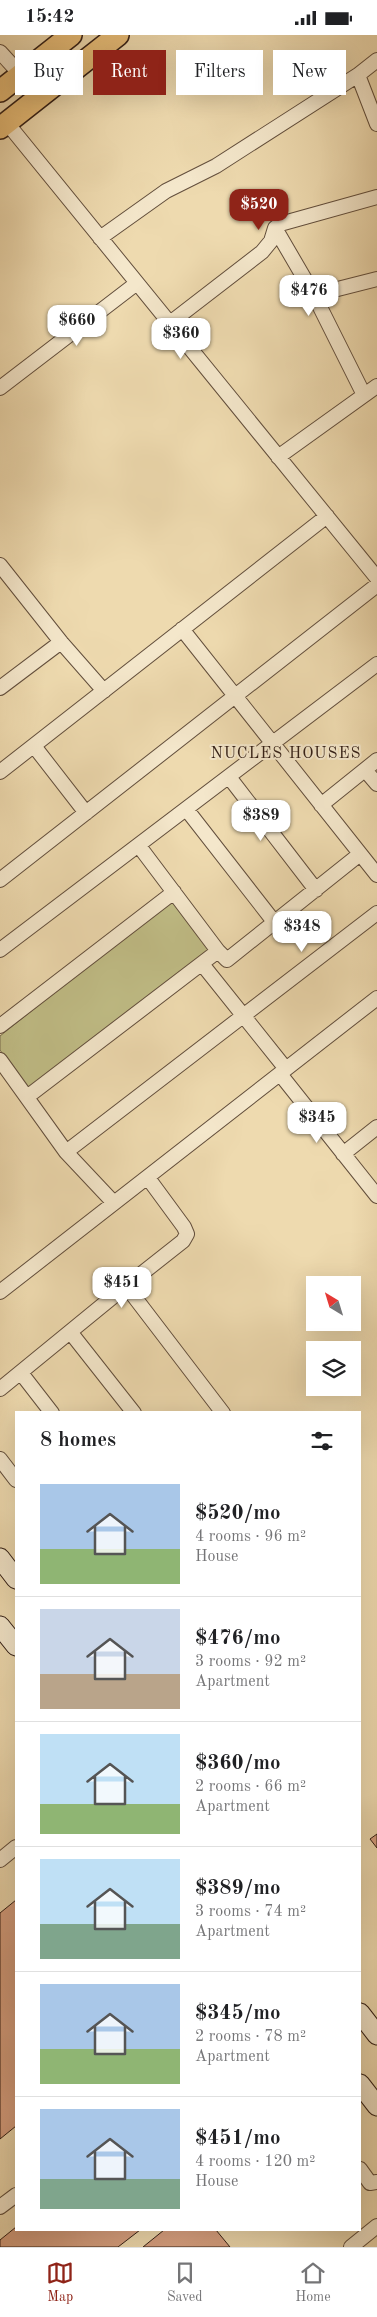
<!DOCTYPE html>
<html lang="en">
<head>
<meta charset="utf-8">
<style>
  body { margin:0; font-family:"Old Standard TT",serif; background:#f2f2f2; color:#202124; height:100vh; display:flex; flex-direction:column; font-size:19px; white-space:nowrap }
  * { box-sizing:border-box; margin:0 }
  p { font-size:16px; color:#757577 }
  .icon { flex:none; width:28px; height:28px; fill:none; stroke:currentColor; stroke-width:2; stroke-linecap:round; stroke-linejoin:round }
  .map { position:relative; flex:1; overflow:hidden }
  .sheet { position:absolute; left:15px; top:1376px; width:346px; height:820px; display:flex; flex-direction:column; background:#fff; border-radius:0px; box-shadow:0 5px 20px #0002 }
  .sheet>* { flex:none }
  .guide { position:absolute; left:15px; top:15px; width:348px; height:45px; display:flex; gap:10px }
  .needle { width:32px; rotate:322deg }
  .tools { position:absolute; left:306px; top:1241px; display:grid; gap:10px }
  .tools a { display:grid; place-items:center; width:55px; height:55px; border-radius:0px; background:#fff; box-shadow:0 5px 20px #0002; font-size:25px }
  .price { position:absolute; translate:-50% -42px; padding:0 11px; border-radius:10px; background:#fff; color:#222; font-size:16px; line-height:32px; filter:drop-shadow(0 1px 2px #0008) }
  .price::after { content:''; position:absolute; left:50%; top:30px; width:15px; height:11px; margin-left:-8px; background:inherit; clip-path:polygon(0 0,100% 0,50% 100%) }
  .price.selected { background:#8f2418; color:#fff }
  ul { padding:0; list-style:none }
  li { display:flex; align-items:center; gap:15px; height:125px; padding:0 25px }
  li+li { border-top:1px solid #e0e0e0 }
  li span { display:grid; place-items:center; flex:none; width:140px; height:100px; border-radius:0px; color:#555 }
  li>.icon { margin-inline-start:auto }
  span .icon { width:60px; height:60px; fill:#fffc; stroke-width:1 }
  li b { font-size:21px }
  h2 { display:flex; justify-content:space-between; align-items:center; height:60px; padding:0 25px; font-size:21px }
  .tag { padding:0 18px; border-radius:0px; background:#fff; box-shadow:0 5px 20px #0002; font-size:18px; line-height:45px }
  .tag.selected { background:#8f2418; color:#fff }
  .status { display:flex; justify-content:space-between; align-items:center; height:35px; padding:0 25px; background:#fff; direction:ltr }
  .status svg { height:14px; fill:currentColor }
  .menu { display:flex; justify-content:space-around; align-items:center; height:70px; border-top:1px solid #e0e0e0; background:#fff; font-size:14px; color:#757577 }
  .menu a { display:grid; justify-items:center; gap:2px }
  .menu .selected { color:#8f2418 }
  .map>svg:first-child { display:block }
  .green { fill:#c0bd86; stroke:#7a6e4e }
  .building { fill:#d8a182; stroke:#331f16 }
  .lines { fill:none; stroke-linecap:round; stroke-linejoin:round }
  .street-casing { stroke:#624e3c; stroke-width:16 }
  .secondary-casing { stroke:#331f16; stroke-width:21 }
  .primary-casing { stroke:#331f16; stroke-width:24 }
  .street { stroke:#f4e7cb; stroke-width:14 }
  .secondary { stroke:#f4e7cb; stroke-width:19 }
  .primary { stroke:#e7bd78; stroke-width:21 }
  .labels { text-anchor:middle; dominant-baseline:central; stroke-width:4; stroke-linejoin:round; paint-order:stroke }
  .neighbourhood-label { font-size:16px; letter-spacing:1px; fill:#331f16; stroke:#f4e7cb }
</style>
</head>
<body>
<div class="status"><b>15:42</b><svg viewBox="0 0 49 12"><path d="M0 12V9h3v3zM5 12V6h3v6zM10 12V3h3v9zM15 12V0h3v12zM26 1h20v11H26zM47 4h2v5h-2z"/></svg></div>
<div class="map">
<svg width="377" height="2212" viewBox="0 0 377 2212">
  <rect width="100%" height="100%" fill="#eedaaf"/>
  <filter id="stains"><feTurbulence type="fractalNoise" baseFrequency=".004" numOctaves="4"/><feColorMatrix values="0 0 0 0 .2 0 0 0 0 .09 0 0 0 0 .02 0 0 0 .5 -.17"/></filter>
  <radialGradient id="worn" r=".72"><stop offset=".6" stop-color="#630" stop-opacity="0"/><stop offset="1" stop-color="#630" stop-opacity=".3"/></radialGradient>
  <path class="green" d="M 172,864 L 214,916 L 28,1054 L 0,1015 L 0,1001 Z"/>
  <path class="building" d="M 377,1799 L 377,1813 L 370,1804 Z
    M 16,1865 L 16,2091 L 0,2104 L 0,1878 Z
    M 16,2192 L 16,2195 L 140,2195 L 118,2212 L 0,2212 L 0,2205 Z
    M 164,2195 L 216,2195 L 230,2212 L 143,2212 Z"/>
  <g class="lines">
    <defs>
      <path id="street" d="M 0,17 L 21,40
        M 358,40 L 377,89
        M 7,88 L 377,543
        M 275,193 L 314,260 L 364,360
        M 100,203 L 166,156 L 216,131 L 358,40 L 377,25
        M 314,260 L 377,244
        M 170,288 L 262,217 L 271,206 L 275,193 L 280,189 L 377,162
        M 0,353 L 137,248
        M 278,422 L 377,351
        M 0,530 L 61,607 L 104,656
        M 182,594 L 377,840
        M 0,653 L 61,607
        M 34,711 L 86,778
        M 365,735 L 377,749
        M 0,737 L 327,481
        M 229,742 L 316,855
        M 321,770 L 377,725
        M 187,775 L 275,888
        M 0,845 L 377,550
        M 0,915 L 377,629
        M 218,916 L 227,925 L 360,819
        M 202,929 L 286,1034
        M 0,991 L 174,857
        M 0,1025 L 66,1117 L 114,1168
        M 280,1039 L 377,1161
        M 27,1062 L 218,916 L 139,811
        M 66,1117 L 377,878
        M 343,1119 L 377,1092
        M 126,1251 L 183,1206 L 187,1199 L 184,1192 L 148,1143
        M 0,1257 L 377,963
        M 71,1298 L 134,1378
        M 21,1338 L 52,1378
        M 0,1354 L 126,1251 L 223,1378
        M 0,1424 L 16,1445
        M 0,1825 L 16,1812
        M 360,2134 L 370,2148 L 377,2147
        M 0,2172 L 16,2160
        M 351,2212 L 377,2191"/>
      <path id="secondary" d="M 0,1523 L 16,1544
        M 0,1591 L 16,1611
        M 360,1978 L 377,2000
        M 360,2049 L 377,2071"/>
      <path id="primary" d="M 0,56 L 71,0
        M 0,93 L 118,0"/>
    </defs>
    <use href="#street" class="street-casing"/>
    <use href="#secondary" class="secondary-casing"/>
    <use href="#primary" class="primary-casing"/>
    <use href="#street" class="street"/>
    <use href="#secondary" class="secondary"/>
    <use href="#primary" class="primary"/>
  </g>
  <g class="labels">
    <g class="neighbourhood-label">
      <text x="286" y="719">NUCLES HOUSES</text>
    </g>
  </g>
  <rect width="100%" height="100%" filter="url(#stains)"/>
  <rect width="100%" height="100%" fill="url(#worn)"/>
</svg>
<div class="tools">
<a><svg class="needle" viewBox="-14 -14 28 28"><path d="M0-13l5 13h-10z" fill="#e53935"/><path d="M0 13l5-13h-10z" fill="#757577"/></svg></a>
<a><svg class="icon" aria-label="layers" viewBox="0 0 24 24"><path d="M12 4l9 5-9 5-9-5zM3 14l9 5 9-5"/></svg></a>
</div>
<b class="price selected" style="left:259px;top:196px">$520</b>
<b class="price" style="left:309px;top:282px">$476</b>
<b class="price" style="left:77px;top:312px">$660</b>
<b class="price" style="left:181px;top:325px">$360</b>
<b class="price" style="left:261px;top:807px">$389</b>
<b class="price" style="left:302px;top:918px">$348</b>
<b class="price" style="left:317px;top:1109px">$345</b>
<b class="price" style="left:122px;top:1274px">$451</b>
<div class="guide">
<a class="tag">Buy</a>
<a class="tag selected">Rent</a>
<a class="tag">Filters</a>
<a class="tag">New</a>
</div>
<section class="sheet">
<h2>8 homes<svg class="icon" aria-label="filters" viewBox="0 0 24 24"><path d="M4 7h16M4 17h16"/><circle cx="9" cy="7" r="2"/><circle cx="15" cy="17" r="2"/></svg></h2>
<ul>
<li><span style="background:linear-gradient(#a9c7e8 65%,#8fb573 0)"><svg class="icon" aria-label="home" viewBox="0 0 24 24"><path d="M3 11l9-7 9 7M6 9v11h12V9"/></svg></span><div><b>$520/mo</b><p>4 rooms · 96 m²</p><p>House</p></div></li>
<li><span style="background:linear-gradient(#c9d6e8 65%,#b9a48a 0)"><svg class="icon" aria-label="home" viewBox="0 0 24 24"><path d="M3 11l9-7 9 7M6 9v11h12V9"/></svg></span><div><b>$476/mo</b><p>3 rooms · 92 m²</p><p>Apartment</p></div></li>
<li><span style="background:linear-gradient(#bfe0f5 70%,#8fb573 0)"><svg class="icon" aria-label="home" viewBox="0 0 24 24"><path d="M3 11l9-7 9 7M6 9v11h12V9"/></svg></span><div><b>$360/mo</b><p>2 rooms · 66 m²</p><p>Apartment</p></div></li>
<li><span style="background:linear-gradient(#bfe0f5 65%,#7fa58c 0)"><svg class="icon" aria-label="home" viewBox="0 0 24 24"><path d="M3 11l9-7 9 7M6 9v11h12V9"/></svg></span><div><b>$389/mo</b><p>3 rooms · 74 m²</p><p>Apartment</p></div></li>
<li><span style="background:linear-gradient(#a9c7e8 65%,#8fb573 0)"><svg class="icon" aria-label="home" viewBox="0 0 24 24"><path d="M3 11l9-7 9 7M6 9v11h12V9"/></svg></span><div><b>$345/mo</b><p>2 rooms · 78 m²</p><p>Apartment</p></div></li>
<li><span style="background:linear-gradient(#a9c7e8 70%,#7fa58c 0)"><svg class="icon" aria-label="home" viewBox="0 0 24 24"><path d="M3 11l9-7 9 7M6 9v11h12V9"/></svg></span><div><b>$451/mo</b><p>4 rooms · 120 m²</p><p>House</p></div></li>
</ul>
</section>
</div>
<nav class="menu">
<a class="selected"><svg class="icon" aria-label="map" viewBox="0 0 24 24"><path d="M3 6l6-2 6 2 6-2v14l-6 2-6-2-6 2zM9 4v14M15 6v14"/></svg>Map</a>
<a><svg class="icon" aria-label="saved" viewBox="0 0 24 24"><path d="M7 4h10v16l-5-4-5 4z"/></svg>Saved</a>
<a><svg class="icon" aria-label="home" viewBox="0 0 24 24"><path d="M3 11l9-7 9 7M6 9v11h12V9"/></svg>Home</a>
</nav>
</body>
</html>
